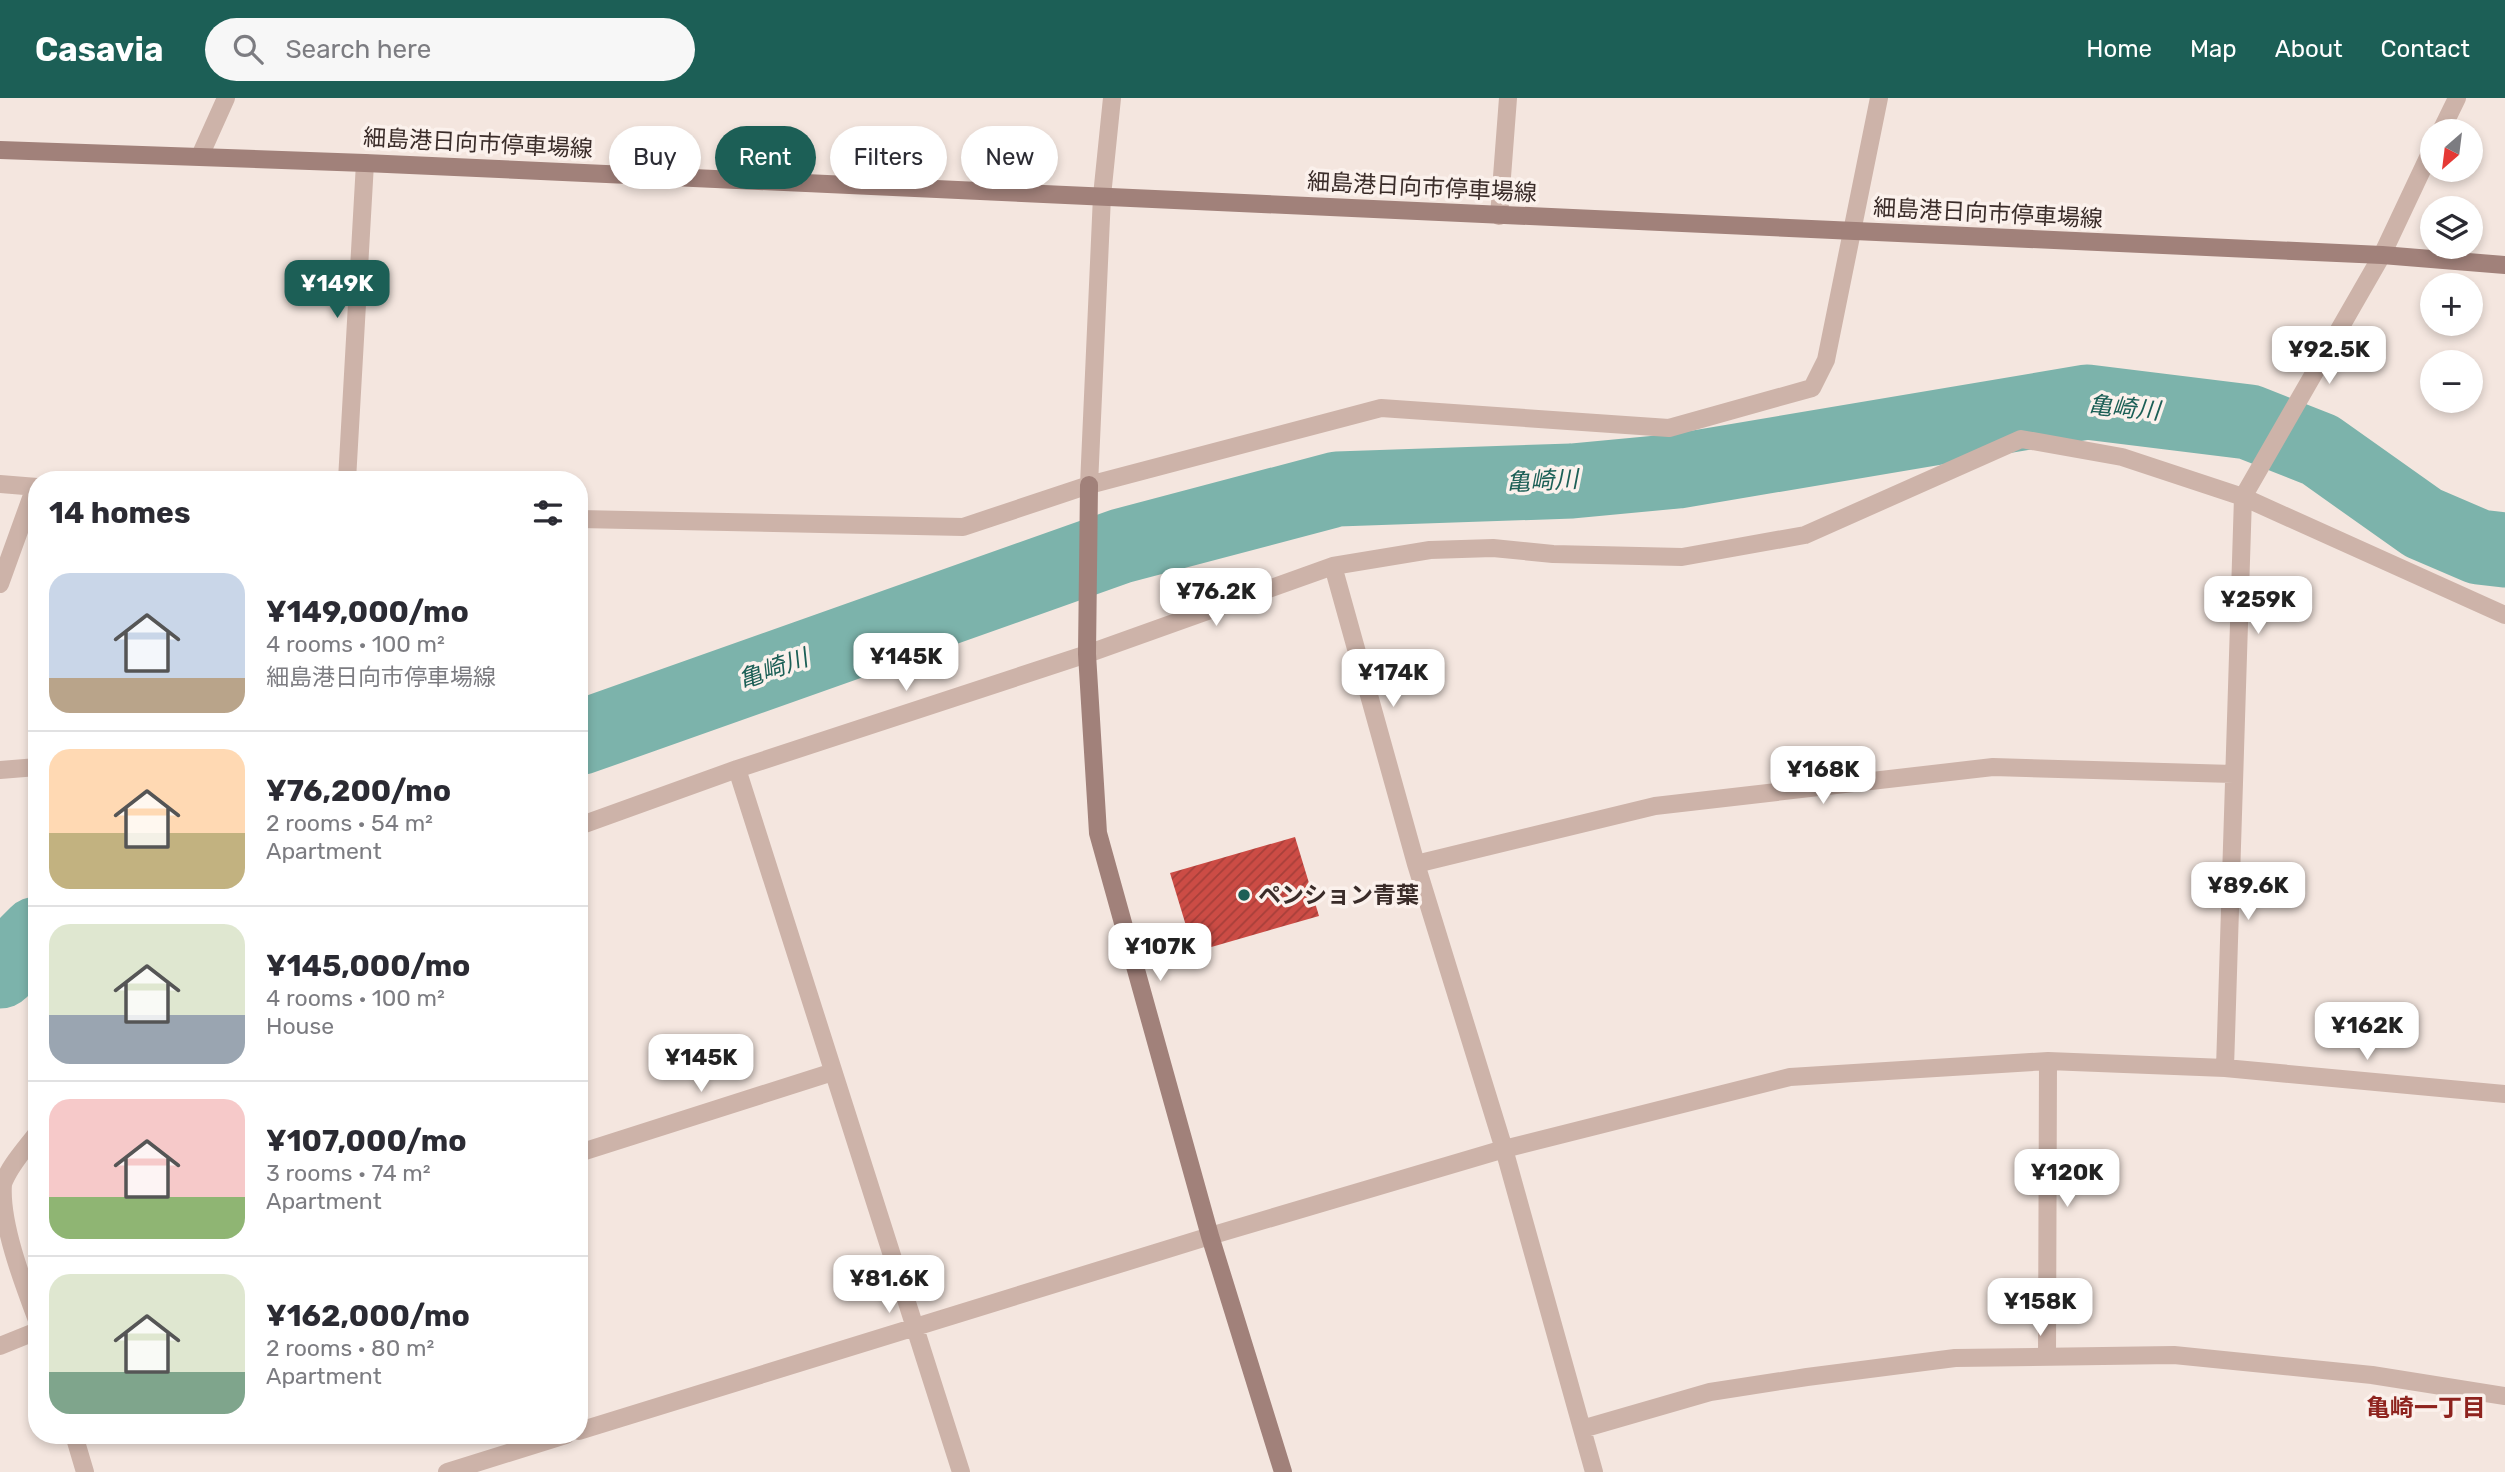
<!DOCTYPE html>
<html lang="en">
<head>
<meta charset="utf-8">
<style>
  body { margin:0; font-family:Rubik,"Noto Sans JP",sans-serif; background:#f7f7f7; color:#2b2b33; height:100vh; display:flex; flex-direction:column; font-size:26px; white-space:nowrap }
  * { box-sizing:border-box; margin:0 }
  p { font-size:23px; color:#7c7c81 }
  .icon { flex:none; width:38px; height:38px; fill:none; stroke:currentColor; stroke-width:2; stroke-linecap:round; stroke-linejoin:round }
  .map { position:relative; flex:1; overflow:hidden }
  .panel { position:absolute; left:28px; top:373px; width:560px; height:973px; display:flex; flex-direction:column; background:#fff; border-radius:28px; box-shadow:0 4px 10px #0003 }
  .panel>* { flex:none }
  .hud { position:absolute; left:609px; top:28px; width:665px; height:63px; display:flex; gap:14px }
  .needle { width:46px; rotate:208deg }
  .buttons { position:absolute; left:2420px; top:21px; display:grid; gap:14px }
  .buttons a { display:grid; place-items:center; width:63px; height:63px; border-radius:50%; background:#fff; box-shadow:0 4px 10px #0003; font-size:35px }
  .price { position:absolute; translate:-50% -60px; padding:0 16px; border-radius:14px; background:#fff; color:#222; font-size:23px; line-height:46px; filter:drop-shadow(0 2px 4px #0008) }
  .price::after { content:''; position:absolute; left:50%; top:42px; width:21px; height:16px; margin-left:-10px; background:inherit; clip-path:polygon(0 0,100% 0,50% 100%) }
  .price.active { background:#1c5f56; color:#fff }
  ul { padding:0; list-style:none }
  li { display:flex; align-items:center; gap:21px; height:175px; padding:0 21px }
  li+li { border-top:2px solid #e1e1e2 }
  li span { display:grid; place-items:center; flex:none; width:196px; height:140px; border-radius:21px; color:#555 }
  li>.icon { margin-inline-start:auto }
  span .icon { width:84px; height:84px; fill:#fffc; stroke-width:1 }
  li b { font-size:30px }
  h2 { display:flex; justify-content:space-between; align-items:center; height:84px; padding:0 21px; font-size:30px }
  .chip { padding:0 24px; border-radius:32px; background:#fff; box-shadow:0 4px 10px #0003; font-size:24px; line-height:63px }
  .chip.active { background:#1c5f56; color:#fff }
  header { display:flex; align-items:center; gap:42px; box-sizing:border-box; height:98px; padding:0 35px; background:#1c5f56; color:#fff }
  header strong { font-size:33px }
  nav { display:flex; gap:38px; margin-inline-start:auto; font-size:24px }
  .search { width:490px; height:63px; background:#f7f7f7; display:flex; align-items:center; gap:18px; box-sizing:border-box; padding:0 24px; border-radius:38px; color:#7c7c81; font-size:26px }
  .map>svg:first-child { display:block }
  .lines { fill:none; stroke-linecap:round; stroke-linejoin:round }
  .river { stroke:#7cb3ab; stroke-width:75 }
  .building { fill:url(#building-hatch) }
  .street { stroke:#cdb3a9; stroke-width:18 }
  .secondary { stroke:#a1817a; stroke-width:18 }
  .poi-dot { fill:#1c5f56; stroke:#fbf1ec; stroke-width:2.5 }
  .labels { text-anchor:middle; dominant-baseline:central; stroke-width:7; stroke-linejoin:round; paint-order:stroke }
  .street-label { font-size:23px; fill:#3a2c29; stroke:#fbf1ec }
  .poi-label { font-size:23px; font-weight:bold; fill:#3a2c29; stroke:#fbf1ec; text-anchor:start }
  .water-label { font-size:24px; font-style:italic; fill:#1c5f56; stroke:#fbf1ec }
  .neighbourhood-label { font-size:24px; font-weight:bold; fill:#8e231e; stroke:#fbf1ec }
</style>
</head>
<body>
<header>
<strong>Casavia</strong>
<div class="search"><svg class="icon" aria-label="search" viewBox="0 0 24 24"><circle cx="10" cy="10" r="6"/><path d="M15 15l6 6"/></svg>Search here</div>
<nav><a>Home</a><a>Map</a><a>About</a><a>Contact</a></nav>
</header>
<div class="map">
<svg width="2505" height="1374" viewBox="0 0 2505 1374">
  <defs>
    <pattern id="building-hatch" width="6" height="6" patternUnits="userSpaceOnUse" patternTransform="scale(1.75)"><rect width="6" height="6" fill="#cc4c45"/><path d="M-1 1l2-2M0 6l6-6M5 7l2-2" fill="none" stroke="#a73f3a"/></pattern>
  </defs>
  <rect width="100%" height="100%" fill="#f4e6df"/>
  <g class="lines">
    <path class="river" d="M 579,640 L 1121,448 L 1337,391 L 1572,383 L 1678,373 L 2087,304 L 2249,324 L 2320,352 L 2423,425 L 2479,449 L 2505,452
      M 0,873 L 37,836"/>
  </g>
  <path class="building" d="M 1295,739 L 1319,818 L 1194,854 L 1170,775 Z"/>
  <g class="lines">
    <path class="street" d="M 2441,33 L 2457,0
      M 200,58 L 226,0
      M 1499,118 L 1508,0
      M 347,382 L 365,65
      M 0,386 L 37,389
      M 1089,387 L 1102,98 L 1112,0
      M 579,421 L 963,429 L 1089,387 L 1381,310 L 1669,330 L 1812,290 L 1826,262 L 1879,0
      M 1333,468 L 1416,766 L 1504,1051 L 1594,1374
      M 0,486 L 35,389
      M 737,671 L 961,1374
      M 0,672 L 37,669
      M 579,728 L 737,671 L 1087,556 L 1333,468 L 1430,452 L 1493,450 L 1553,456 L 1682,459 L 1805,437 L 2021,341 L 2122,359 L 2243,399 L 2505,517
      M 1416,766 L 1655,708 L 1993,669 L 2233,676
      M 2225,970 L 2243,399 L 2382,157 L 2432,51
      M 37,1035 C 26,1050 9,1068 3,1086 C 0,1125 23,1185 37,1222
      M 579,1055 L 833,974
      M 0,1248 L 37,1233
      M 2047,1259 L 2048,963
      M 1582,1331 L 1710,1294 L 1807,1279 L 1955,1260 L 2174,1257 L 2372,1277 L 2505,1298
      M 579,1333 L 1210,1138 L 1504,1051 L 1790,979 L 2048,963 L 2225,970 L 2505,996
      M 74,1337 L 85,1374
      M 447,1374 L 566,1337"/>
    <path class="secondary" d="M 0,52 L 365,65 L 2382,157 L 2505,167
      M 1089,387 L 1087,556 L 1098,735 L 1210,1138 L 1283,1374"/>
  </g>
  <circle class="poi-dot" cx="1244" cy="797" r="7"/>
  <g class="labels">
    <g class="street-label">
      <text transform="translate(478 45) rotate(3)">細島港日向市停車場線</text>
      <text transform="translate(1422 89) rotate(3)">細島港日向市停車場線</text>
      <text transform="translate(1988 115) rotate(3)">細島港日向市停車場線</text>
    </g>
    <g class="poi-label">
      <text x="1258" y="797">ペンション青葉</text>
    </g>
    <g class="water-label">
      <text transform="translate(2124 310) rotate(5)">亀崎川</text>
      <text transform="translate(1542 383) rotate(-3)">亀崎川</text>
      <text transform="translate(773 571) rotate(-20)">亀崎川</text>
    </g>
    <g class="neighbourhood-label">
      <text x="2426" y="1310">亀崎一丁目</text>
    </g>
  </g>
</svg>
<div class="buttons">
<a><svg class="needle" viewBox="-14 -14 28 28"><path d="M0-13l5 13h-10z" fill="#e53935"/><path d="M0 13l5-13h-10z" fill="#7c7c81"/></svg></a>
<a><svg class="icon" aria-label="layers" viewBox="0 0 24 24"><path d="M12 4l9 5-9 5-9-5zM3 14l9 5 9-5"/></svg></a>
<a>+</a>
<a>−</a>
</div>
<b class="price active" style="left:337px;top:222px">¥149K</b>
<b class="price" style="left:2329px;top:288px">¥92.5K</b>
<b class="price" style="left:1216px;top:530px">¥76.2K</b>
<b class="price" style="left:2258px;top:538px">¥259K</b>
<b class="price" style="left:906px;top:595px">¥145K</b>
<b class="price" style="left:1393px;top:611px">¥174K</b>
<b class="price" style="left:1823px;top:708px">¥168K</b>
<b class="price" style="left:2248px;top:824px">¥89.6K</b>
<b class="price" style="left:1160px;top:885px">¥107K</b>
<b class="price" style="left:2367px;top:964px">¥162K</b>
<b class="price" style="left:701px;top:996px">¥145K</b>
<b class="price" style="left:2067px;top:1111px">¥120K</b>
<b class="price" style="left:889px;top:1217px">¥81.6K</b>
<b class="price" style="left:2040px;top:1240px">¥158K</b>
<div class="hud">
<a class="chip">Buy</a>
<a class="chip active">Rent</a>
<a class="chip">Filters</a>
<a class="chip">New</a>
</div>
<section class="panel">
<h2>14 homes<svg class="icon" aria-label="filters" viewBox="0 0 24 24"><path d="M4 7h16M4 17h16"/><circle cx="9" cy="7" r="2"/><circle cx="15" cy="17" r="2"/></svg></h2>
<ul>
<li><span style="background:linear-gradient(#c9d6e8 75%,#b9a48a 0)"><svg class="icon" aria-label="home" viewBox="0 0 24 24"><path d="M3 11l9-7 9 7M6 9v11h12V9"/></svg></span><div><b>¥149,000/mo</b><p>4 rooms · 100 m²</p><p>細島港日向市停車場線</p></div></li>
<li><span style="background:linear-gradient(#ffd9b3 60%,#c2b280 0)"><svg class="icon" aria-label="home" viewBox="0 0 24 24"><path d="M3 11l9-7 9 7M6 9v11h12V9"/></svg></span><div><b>¥76,200/mo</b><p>2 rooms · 54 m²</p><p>Apartment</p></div></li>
<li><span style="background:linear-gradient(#dfe7d0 65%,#9aa5b1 0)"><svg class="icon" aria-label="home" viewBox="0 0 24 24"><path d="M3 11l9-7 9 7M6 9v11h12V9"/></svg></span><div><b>¥145,000/mo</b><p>4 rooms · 100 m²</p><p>House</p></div></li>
<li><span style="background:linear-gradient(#f6c9c9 70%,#8fb573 0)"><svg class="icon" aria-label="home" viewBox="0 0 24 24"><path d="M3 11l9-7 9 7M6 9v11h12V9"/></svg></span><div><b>¥107,000/mo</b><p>3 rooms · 74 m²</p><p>Apartment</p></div></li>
<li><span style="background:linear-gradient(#dfe7d0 70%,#7fa58c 0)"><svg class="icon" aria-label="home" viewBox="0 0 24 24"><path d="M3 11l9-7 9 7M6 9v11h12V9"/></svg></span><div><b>¥162,000/mo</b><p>2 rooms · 80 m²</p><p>Apartment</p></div></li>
</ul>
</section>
</div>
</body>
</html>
